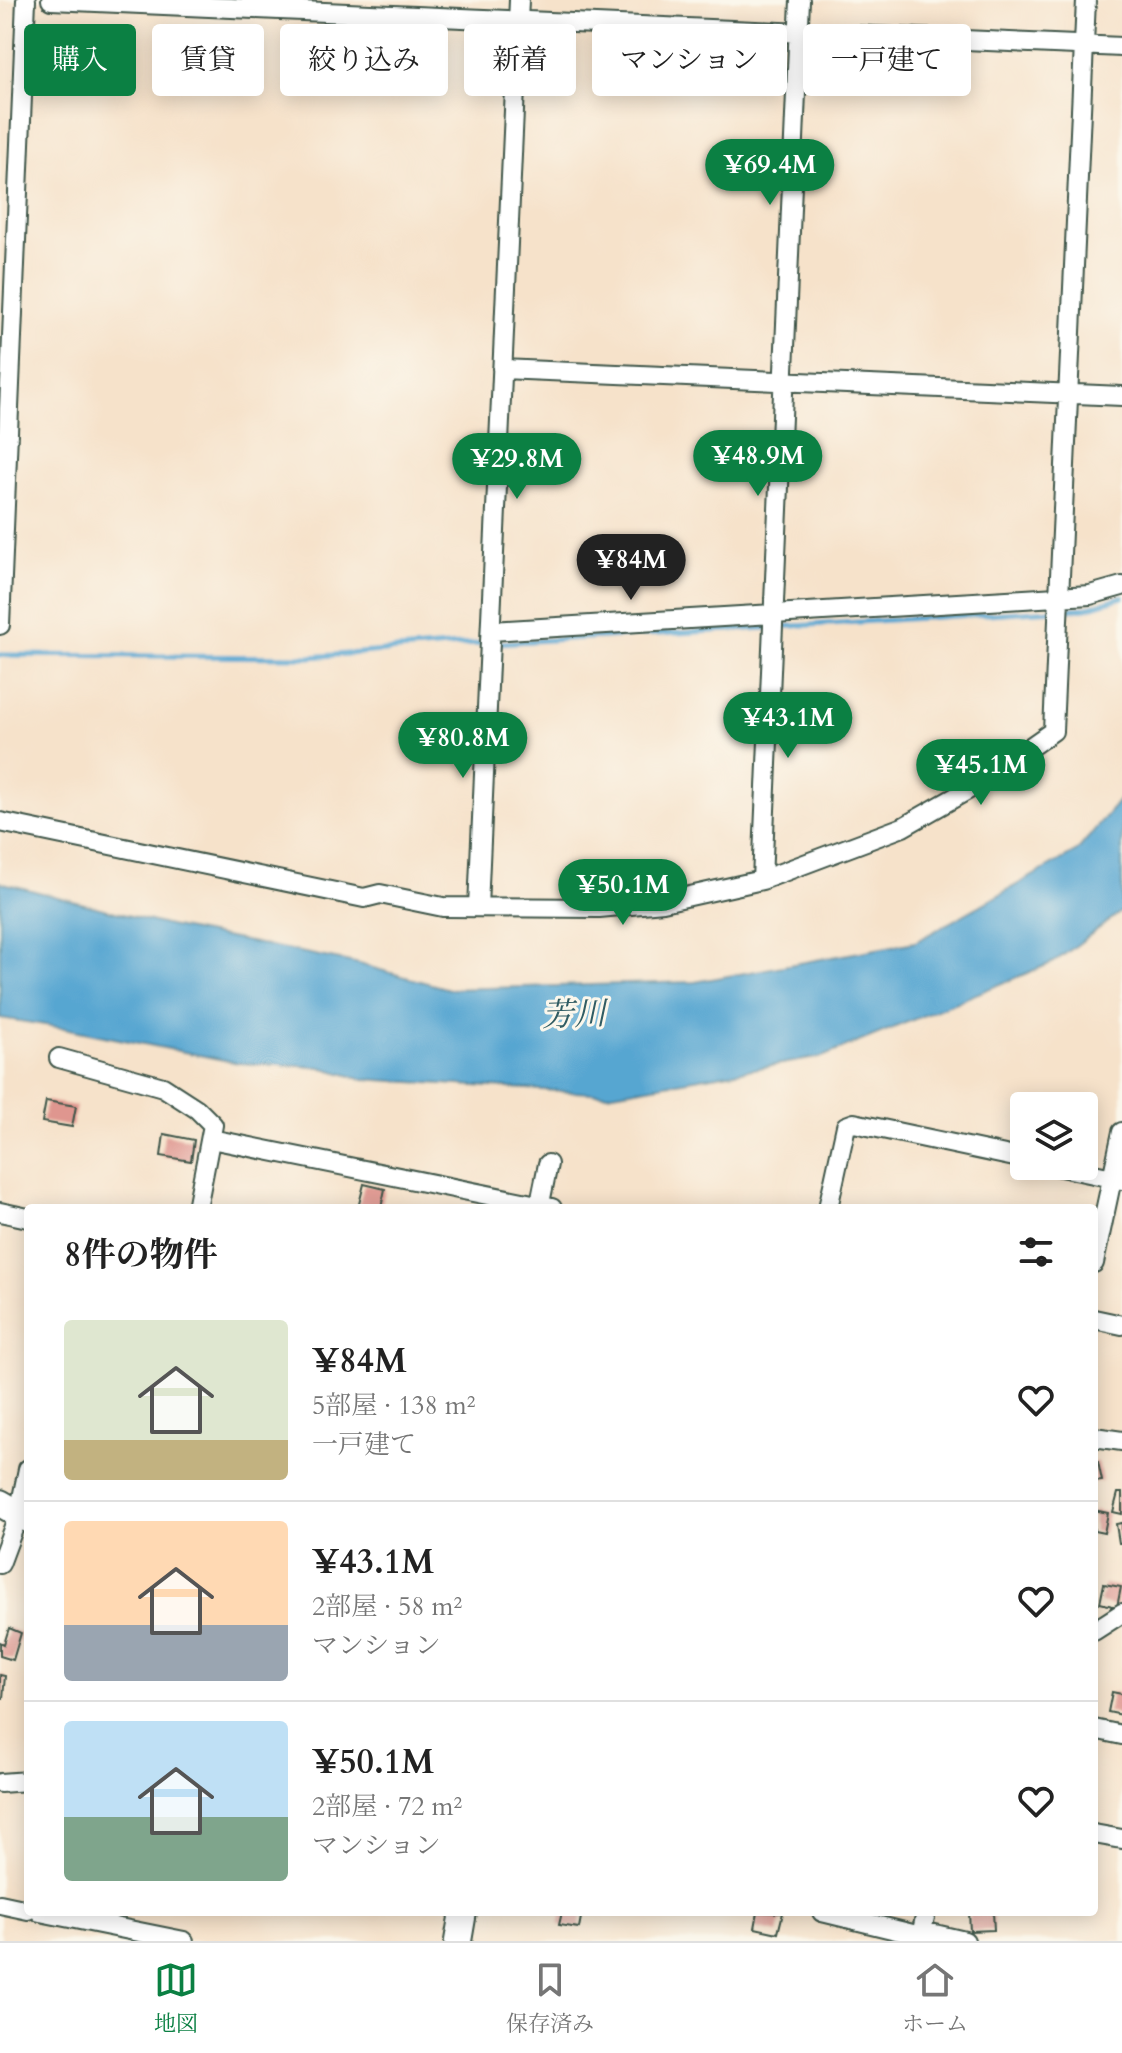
<!DOCTYPE html>
<html lang="ja">
<head>
<meta charset="utf-8">
<style>
  body { margin:0; font-family:Cardo,"Noto Serif JP",serif; background:#f2f2f2; color:#222; height:100vh; display:flex; flex-direction:column; font-size:30px; white-space:nowrap }
  * { box-sizing:border-box; margin:0 }
  p { font-size:26px; color:#767676 }
  .icon { flex:none; width:44px; height:44px; fill:none; stroke:currentColor; stroke-width:2; stroke-linecap:round; stroke-linejoin:round }
  .map { position:relative; flex:1; overflow:hidden }
  .details { position:absolute; left:24px; top:1204px; width:1074px; height:712px; display:flex; flex-direction:column; background:#fff; border-radius:8px; box-shadow:0 4px 20px #0003 }
  .details>* { flex:none }
  .hud { position:absolute; left:24px; top:24px; width:1074px; height:72px; display:flex; gap:16px }
  .fabs { position:absolute; left:1010px; top:1092px; display:grid; gap:16px }
  .fabs a { display:grid; place-items:center; width:88px; height:88px; border-radius:8px; background:#fff; box-shadow:0 4px 20px #0003; font-size:40px }
  .price { position:absolute; translate:-50% -68px; padding:0 18px; border-radius:28px; background:#0b8043; color:#fff; font-size:26px; line-height:52px; filter:drop-shadow(0 2px 4px #0008) }
  .price::after { content:''; position:absolute; left:50%; top:48px; width:24px; height:18px; margin-left:-12px; background:inherit; clip-path:polygon(0 0,100% 0,50% 100%) }
  .price.active { background:#222; color:#fff }
  ul { padding:0; list-style:none }
  li { display:flex; align-items:center; gap:24px; height:200px; padding:0 40px }
  li+li { border-top:2px solid #e0e0e0 }
  li span { display:grid; place-items:center; flex:none; width:224px; height:160px; border-radius:8px; color:#555 }
  li>.icon { margin-inline-start:auto }
  span .icon { width:96px; height:96px; fill:#fffc; stroke-width:1 }
  li b { font-size:34px }
  h2 { display:flex; justify-content:space-between; align-items:center; height:96px; padding:0 40px; font-size:34px }
  .chip { padding:0 28px; border-radius:8px; background:#fff; box-shadow:0 4px 20px #0003; font-size:28px; line-height:72px }
  .chip.active { background:#0b8043; color:#fff }
  .tab-bar { display:flex; justify-content:space-around; align-items:center; height:112px; border-top:2px solid #e0e0e0; background:#fff; font-size:22px; color:#767676 }
  .tab-bar a { display:grid; justify-items:center; gap:4px }
  .tab-bar .active { color:#0b8043 }
  .map>svg:first-child { display:block }
  .water { fill:#56a6d1; stroke:#3a7282; stroke-width:2 }
  .lines { fill:none; stroke-linecap:round; stroke-linejoin:round }
  .stream { stroke:#56a6d1; stroke-width:5 }
  .building { fill:#df968f }
  .street-casing { stroke:#3f564a; stroke-width:22 }
  .secondary-casing { stroke:#3f564a; stroke-width:30 }
  .street { stroke:#fff; stroke-width:18 }
  .secondary { stroke:#fff; stroke-width:26 }
  .labels { text-anchor:middle; dominant-baseline:central; stroke-width:6; stroke-linejoin:round; paint-order:stroke }
  .water-label { font-size:32px; font-style:italic; fill:#305c63; stroke:#fbf7ec }
</style>
</head>
<body>
<div class="map">
<svg width="1122" height="1941" viewBox="0 0 1122 1941">
  <rect width="100%" height="100%" fill="#fbf7ec"/>
  <filter id="ink" filterUnits="userSpaceOnUse"><feTurbulence type="fractalNoise" baseFrequency=".0125" numOctaves="2"/><feDisplacementMap in="SourceGraphic" scale="16" xChannelSelector="R" yChannelSelector="G"/><feConvolveMatrix kernelMatrix="1 2 1 2 8 2 1 2 1" color-interpolation-filters="sRGB"/></filter>
  <filter id="wash" filterUnits="userSpaceOnUse"><feTurbulence type="fractalNoise" baseFrequency=".006" numOctaves="4" result="noise"/><feDisplacementMap in="SourceGraphic" scale="32" xChannelSelector="R" yChannelSelector="G"/><feGaussianBlur stdDeviation="1.8" result="paint"/><feColorMatrix in="noise" values="0 0 0 0 0 0 0 0 0 0 0 0 0 0 0 0 0 1.4 0 .05"/><feComposite in="paint" operator="in"/></filter>
  <g filter="url(#wash)">
    <rect width="100%" height="100%" fill="#f6e2ca"/>
    <path class="water" d="M 1122,797 L 1122,911 L 1054,962 L 822,1057 L 607,1094 L 362,1079 L 320,1067 L 239,1063 L 64,1028 L 0,1018 L 0,882 L 169,926 L 355,963 L 449,989 L 695,982 L 915,942 L 1077,851 Z"/>
    <g class="lines">
      <path class="stream" d="M 777,627 L 1086,608 L 1122,597
        M 0,655 L 309,657 L 461,645 L 767,628"/>
    </g>
    <g id="blocks">
      <path class="building" d="M 46,1101 L 76,1106 L 72,1127 L 42,1122 Z
        M 164,1134 L 194,1140 L 191,1161 L 161,1156 Z
        M 364,1184 L 385,1189 L 381,1208 L 358,1208 Z
        M 1094,1462 L 1098,1462 L 1102,1481 L 1094,1482 Z
        M 1118,1493 L 1122,1493 L 1122,1514 L 1113,1512 Z
        M 1094,1510 L 1108,1513 L 1104,1533 L 1094,1531 Z
        M 1122,1523 L 1122,1543 L 1119,1543 L 1116,1524 Z
        M 1104,1584 L 1121,1587 L 1117,1607 L 1100,1603 Z
        M 9,1628 L 21,1633 L 13,1660 L 0,1656 L 0,1642 L 4,1644 Z
        M 0,1675 L 5,1676 L 3,1698 L 0,1698 Z
        M 1112,1692 L 1122,1694 L 1122,1715 L 1108,1712 Z
        M 562,1912 L 582,1912 L 579,1928 L 559,1925 Z
        M 758,1912 L 783,1913 L 778,1933 L 755,1928 Z
        M 969,1912 L 993,1912 L 994,1930 L 970,1931 Z"/>
    </g>
  </g>
  <g filter="url(#ink)">
    <use href="#blocks" fill-opacity="0" stroke="#3f564a" stroke-width="2"/>
    <g class="lines">
      <defs>
        <path id="street" d="M 51,0 L 1122,47
          M 502,369 L 1122,396
          M 0,625 L 26,0
          M 491,631 L 1090,595 L 1122,586
          M 0,822 L 364,898 L 380,894 L 443,907 L 599,908 L 663,902 L 762,880 L 903,827 L 973,787 L 1053,731 L 1086,0
          M 762,880 L 800,0
          M 478,907 L 519,0
          M 59,1058 L 163,1087 L 197,1109 L 213,1125 L 197,1208
          M 211,1139 L 552,1208
          M 1056,1166 L 1122,1180
          M 539,1208 L 548,1164
          M 828,1208 L 846,1126 L 854,1123 L 1024,1159
          M 0,1212 L 28,1218
          M 1094,1263 L 1122,1132
          M 1094,1319 L 1122,1325
          M 1094,1437 L 1122,1441
          M 0,1564 L 19,1513 L 28,1469
          M 1094,1631 L 1122,1613
          M 1094,1729 L 1122,1735
          M 0,1783 L 28,1781
          M 1094,1834 L 1122,1839
          M 0,1904 L 28,1910
          M 40,1912 L 184,1941
          M 822,1912 L 921,1936
          M 922,1931 L 965,1941
          M 920,1941 L 926,1912"/>
        <path id="secondary" d="M 0,1503 L 28,1519
          M 458,1941 L 463,1912"/>
      </defs>
      <use href="#street" class="street-casing"/>
      <use href="#secondary" class="secondary-casing"/>
      <use href="#street" class="street"/>
      <use href="#secondary" class="secondary"/>
    </g>
  </g>
  <g class="labels">
    <g class="water-label">
      <text transform="translate(574 1015) rotate(-2)">芳川</text>
    </g>
  </g>
</svg>
<div class="fabs">
<a><svg class="icon" aria-label="layers" viewBox="0 0 24 24"><path d="M12 4l9 5-9 5-9-5zM3 14l9 5 9-5"/></svg></a>
</div>
<b class="price" style="left:770px;top:207px">¥69.4M</b>
<b class="price" style="left:758px;top:498px">¥48.9M</b>
<b class="price" style="left:517px;top:501px">¥29.8M</b>
<b class="price active" style="left:631px;top:602px">¥84M</b>
<b class="price" style="left:788px;top:760px">¥43.1M</b>
<b class="price" style="left:463px;top:780px">¥80.8M</b>
<b class="price" style="left:981px;top:807px">¥45.1M</b>
<b class="price" style="left:623px;top:927px">¥50.1M</b>
<div class="hud">
<a class="chip active">購入</a>
<a class="chip">賃貸</a>
<a class="chip">絞り込み</a>
<a class="chip">新着</a>
<a class="chip">マンション</a>
<a class="chip">一戸建て</a>
</div>
<section class="details">
<h2>8件の物件<svg class="icon" aria-label="filters" viewBox="0 0 24 24"><path d="M4 7h16M4 17h16"/><circle cx="9" cy="7" r="2"/><circle cx="15" cy="17" r="2"/></svg></h2>
<ul>
<li><span style="background:linear-gradient(#dfe7d0 75%,#c2b280 0)"><svg class="icon" aria-label="home" viewBox="0 0 24 24"><path d="M3 11l9-7 9 7M6 9v11h12V9"/></svg></span><div><b>¥84M</b><p>5部屋 · 138 m²</p><p>一戸建て</p></div><svg class="icon" aria-label="heart" viewBox="0 0 24 24"><path d="M12 20l-8-8c-3-5 5-10 8-4 3-6 11-1 8 4z"/></svg></li>
<li><span style="background:linear-gradient(#ffd9b3 65%,#9aa5b1 0)"><svg class="icon" aria-label="home" viewBox="0 0 24 24"><path d="M3 11l9-7 9 7M6 9v11h12V9"/></svg></span><div><b>¥43.1M</b><p>2部屋 · 58 m²</p><p>マンション</p></div><svg class="icon" aria-label="heart" viewBox="0 0 24 24"><path d="M12 20l-8-8c-3-5 5-10 8-4 3-6 11-1 8 4z"/></svg></li>
<li><span style="background:linear-gradient(#bfe0f5 60%,#7fa58c 0)"><svg class="icon" aria-label="home" viewBox="0 0 24 24"><path d="M3 11l9-7 9 7M6 9v11h12V9"/></svg></span><div><b>¥50.1M</b><p>2部屋 · 72 m²</p><p>マンション</p></div><svg class="icon" aria-label="heart" viewBox="0 0 24 24"><path d="M12 20l-8-8c-3-5 5-10 8-4 3-6 11-1 8 4z"/></svg></li>
</ul>
</section>
</div>
<nav class="tab-bar">
<a class="active"><svg class="icon" aria-label="map" viewBox="0 0 24 24"><path d="M3 6l6-2 6 2 6-2v14l-6 2-6-2-6 2zM9 4v14M15 6v14"/></svg>地図</a>
<a><svg class="icon" aria-label="saved" viewBox="0 0 24 24"><path d="M7 4h10v16l-5-4-5 4z"/></svg>保存済み</a>
<a><svg class="icon" aria-label="home" viewBox="0 0 24 24"><path d="M3 11l9-7 9 7M6 9v11h12V9"/></svg>ホーム</a>
</nav>
</body>
</html>
